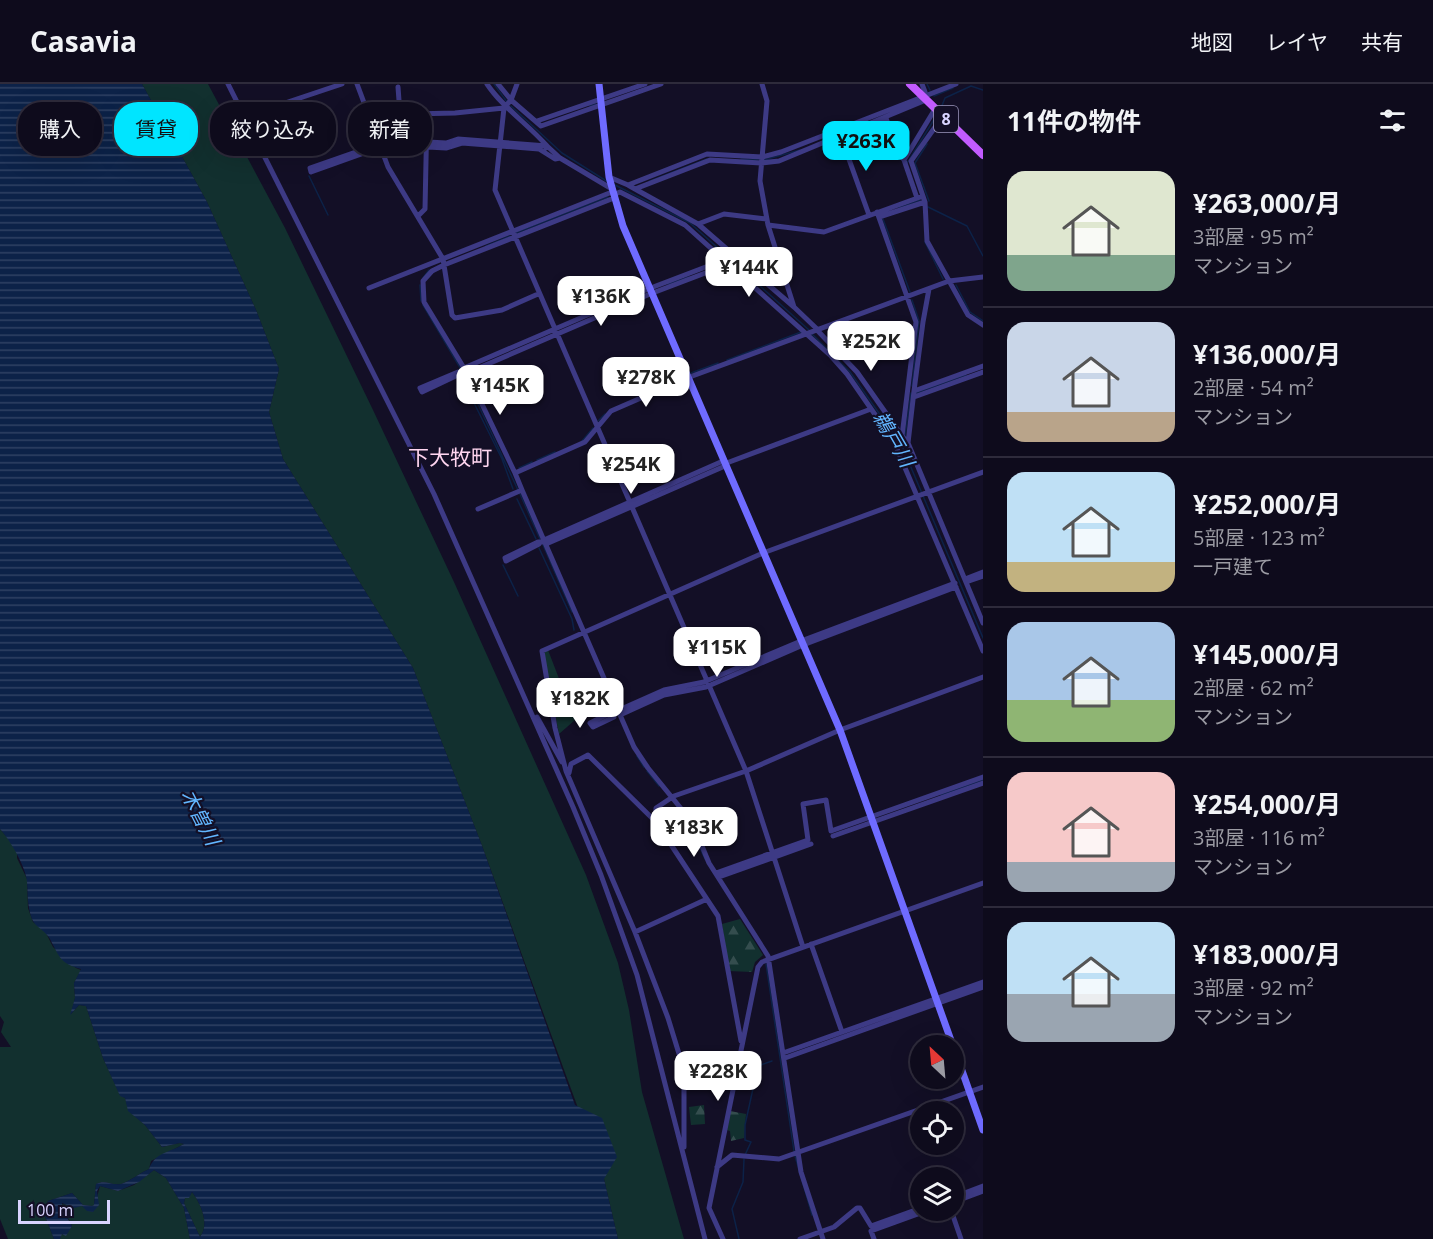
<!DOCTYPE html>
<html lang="ja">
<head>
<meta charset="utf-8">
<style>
  body { margin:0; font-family:"Open Sans","Noto Sans JP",sans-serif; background:#171425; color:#f1f3f6; height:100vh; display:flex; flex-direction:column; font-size:22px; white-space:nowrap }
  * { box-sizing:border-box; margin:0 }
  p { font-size:20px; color:#9b9ba3 }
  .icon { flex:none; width:33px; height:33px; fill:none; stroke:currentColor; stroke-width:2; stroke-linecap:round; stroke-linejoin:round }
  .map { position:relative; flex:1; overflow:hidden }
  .details { display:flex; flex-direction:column; background:#0e0b1c; width:450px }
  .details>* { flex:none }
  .hud { position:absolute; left:18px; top:18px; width:570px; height:54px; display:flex; gap:12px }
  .needle { width:39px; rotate:334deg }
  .tools { position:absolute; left:910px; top:951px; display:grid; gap:12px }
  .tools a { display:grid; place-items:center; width:54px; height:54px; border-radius:50%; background:#0e0b1c; box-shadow:0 6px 24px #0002,0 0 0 2px #2e2b3b; font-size:30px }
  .scale { position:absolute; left:18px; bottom:15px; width:92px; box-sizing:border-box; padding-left:6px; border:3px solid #d9d4ff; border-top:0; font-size:16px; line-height:21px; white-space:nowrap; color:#d9d4ff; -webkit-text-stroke:4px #130f26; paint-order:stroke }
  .price { position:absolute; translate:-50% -51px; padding:0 14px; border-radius:12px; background:#fff; color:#222; font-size:20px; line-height:39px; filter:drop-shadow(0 2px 3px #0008) }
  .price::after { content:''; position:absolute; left:50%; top:36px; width:18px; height:14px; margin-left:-9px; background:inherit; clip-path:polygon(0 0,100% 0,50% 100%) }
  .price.on { background:#00e5ff; color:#111 }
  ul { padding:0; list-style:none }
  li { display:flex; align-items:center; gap:18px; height:150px; padding:0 24px }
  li+li { border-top:2px solid #2e2b3b }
  li span { display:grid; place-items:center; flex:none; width:168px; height:120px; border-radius:18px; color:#555 }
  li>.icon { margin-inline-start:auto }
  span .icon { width:72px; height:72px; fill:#fffc; stroke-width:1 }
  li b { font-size:26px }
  h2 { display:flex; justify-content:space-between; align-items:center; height:72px; padding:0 24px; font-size:26px }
  .tag { padding:0 21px; border-radius:24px; background:#0e0b1c; box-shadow:0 6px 24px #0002,0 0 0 2px #2e2b3b; font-size:21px; line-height:54px }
  .tag.on { background:#00e5ff; color:#111 }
  header { display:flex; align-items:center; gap:36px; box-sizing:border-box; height:84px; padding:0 30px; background:#0e0b1c; border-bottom:2px solid #2e2b3b }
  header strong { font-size:28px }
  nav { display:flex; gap:33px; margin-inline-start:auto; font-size:21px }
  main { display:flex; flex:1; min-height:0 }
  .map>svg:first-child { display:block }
  .grass { fill:#12302f }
  .forest { fill:url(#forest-firs) }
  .water { fill:url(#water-rules); fill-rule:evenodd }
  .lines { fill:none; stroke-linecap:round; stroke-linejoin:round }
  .stream { stroke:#0c2248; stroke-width:1.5 }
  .street { stroke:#3d3a85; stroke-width:5 }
  .secondary { stroke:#6f6bff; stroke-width:7 }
  .primary { stroke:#c25bff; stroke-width:8 }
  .labels { text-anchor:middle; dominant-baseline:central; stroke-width:4.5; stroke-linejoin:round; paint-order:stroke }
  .shield { fill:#130f26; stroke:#9e99be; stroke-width:1.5 }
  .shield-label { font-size:16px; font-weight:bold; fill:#d9d4ff }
  .water-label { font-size:20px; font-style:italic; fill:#62b6ff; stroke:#130f26 }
  .quarter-label { font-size:21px; fill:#ffd6f0; stroke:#130f26 }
</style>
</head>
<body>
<header>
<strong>Casavia</strong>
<nav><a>地図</a><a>レイヤ</a><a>共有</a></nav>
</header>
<main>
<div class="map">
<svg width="983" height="1155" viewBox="0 0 983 1155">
  <defs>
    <pattern id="forest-firs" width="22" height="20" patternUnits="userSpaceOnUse" patternTransform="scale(1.5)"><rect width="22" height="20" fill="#12302f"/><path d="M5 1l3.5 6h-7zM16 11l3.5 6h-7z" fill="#344d4e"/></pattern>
    <pattern id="water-rules" width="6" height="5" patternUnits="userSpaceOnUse" patternTransform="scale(1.5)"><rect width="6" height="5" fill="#0c2248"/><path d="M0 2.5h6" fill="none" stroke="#2f4163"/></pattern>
  </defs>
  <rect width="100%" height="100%" fill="#130f26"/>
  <path class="grass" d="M 142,0 L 208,0 L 285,144 L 373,326 L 454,498 L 586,791 L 618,879 L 629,926 L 642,1008 L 684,1155 L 618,1155 L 604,1095 L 481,759 L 413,584 L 283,375 L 269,328 L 279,285 L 256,226 L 207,118 Z
    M 548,566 L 575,636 L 559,650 L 543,569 Z
    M 0,745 L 17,765 L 17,774 L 27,795 L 28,824 L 33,838 L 45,847 L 53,863 L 76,884 L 81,886 L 74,899 L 75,914 L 71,930 L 79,921 L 86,922 L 103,974 L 120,1011 L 125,1014 L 129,1027 L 145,1041 L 162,1063 L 180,1059 L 184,1060 L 151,1077 L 149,1085 C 140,1089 130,1097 121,1100 C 111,1102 106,1095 96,1100 L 94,1121 L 92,1122 L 83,1121 L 72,1109 L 48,1117 L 44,1130 L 54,1155 L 8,1155 L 0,1135 L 0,963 L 11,963 L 1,948 L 4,938 L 0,932 Z
    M 154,1086 L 166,1094 L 184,1124 L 190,1155 L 60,1155 L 60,1151 L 67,1149 L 72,1142 L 61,1120 L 82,1122 L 93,1128 L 100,1102 L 118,1107 L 134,1101 Z
    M 192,1108 C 201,1120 210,1140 200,1153 L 184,1119 L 185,1114 L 189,1113 Z"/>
  <path class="forest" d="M 740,835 L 763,871 L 755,878 L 752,888 L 729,887 L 722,840 Z
    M 704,1021 L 705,1040 L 691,1041 L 689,1023 Z
    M 730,1027 L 746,1030 L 744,1054 L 731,1057 L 730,1047 L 727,1046 Z"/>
  <path class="water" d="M 0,0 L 142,0 L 207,118 L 256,226 L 279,285 L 269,328 L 283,375 L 413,584 L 481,759 L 575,1021 L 602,1034 L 617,1073 L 604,1095 L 618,1155 L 190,1155 L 184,1124 L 166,1094 L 154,1086 L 139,1098 L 118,1107 L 100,1102 L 97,1107 L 99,1121 L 93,1128 L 87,1127 L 82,1122 L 74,1124 L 62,1119 L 62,1125 L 72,1142 L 66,1152 L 62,1150 L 60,1155 L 54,1155 L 43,1127 L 48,1117 L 72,1109 L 83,1121 L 92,1122 L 94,1121 L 96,1100 C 106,1095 111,1102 121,1100 C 130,1097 140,1089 149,1085 C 155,1068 169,1069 184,1060 L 180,1059 L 162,1063 L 145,1041 L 128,1027 L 125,1014 L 120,1012 L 103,974 L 86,922 L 79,921 L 70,931 L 75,914 L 74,899 L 81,885 C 60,879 60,874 50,855 C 46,847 35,843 32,835 C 27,822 28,811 27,798 C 26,783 10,756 0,745 ZM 192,1108 C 201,1120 210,1140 200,1153 L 184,1119 L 185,1114 L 189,1114 Z"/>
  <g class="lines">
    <path class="stream" d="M 494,0 L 507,18
      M 927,0 L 930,6
      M 934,12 L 953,4
      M 511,22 L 562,69 L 608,98
      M 590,22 L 596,20
      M 941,24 L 945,14 L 971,2 L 983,6
      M 927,60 L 915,79 L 929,117
      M 741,75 L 759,76
      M 764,76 L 800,66
      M 907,79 L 935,34
      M 309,92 L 328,131
      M 650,97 L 707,75
      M 615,101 L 690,139 L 809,246
      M 928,123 L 967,142 L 983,172
      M 899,124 L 920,116
      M 883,135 L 910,208
      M 516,149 L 608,113
      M 925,158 L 943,195
      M 486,162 L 510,152
      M 423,194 L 429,186
      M 668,200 L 689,193
      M 420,201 L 421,217
      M 956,201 L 970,228 L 983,237
      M 423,221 L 462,287
      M 607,226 L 636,213
      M 812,250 L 850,288 L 902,362 L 983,554
      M 727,276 L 801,248
      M 691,289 L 718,279
      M 464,290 L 518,406
      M 462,295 L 502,375 L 513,405
      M 912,302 L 919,237 L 912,216
      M 652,306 L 681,293
      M 916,309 L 966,291
      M 598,337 L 605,330
      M 905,352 L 911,309
      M 582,357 L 593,344
      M 537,376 L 555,368
      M 519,384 L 532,378
      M 520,410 L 540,455
      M 517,415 L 536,455
      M 543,461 L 572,528
      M 539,464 L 572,535 L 574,546
      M 503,481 L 518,512
      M 637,672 L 644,683
      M 647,687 L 659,702
      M 941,711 L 983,696
      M 698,760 L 705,775
      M 766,880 L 794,1067
      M 745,1071 L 751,1058 L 745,1056 L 745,1041 L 758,982 L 772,977
      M 795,1072 L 812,1131
      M 739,1155 L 732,1125 L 743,1098 L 744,1075"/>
    <path class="street" d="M 228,0 L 434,410 L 573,723 L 601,791 L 637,891 L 705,1155
      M 357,0 L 388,83 L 443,175 L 452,231 L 455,234 L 502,226 L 538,210
      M 487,0 C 503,24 528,40 547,62
      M 498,0 L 511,16 L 541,42 L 661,0
      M 517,0 L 511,16 L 504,24 L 495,106 L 746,687 L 803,863
      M 762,0 L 767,17 L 760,97 L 768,141 L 794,223 L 817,245
      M 922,0 L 925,8 L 923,13
      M 398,3 L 400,30
      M 276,22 L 342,0
      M 369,31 L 455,29 L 504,24
      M 943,32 L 911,77 L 925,118 L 927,157 L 968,231 L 983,241
      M 886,34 L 898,68 L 904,76 L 935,25
      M 537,37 L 645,0
      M 841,53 L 869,131
      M 428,55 L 396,54 L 310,84 L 311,88 L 395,58 L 428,60
      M 428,58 L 446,59 L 458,55 L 547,62
      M 428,63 L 446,64 L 462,59 L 539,65 L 555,75 L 560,74 L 612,105
      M 546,64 L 547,62 L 560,74
      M 904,76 L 917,114
      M 609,93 L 628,101 L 707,70 L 762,73 L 781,68 L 956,0
      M 628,101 L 635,105 L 710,76 L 761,79 L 779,77 L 926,16
      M 635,105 L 698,140 L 794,223
      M 613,111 L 620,108 L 685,141 L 831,272 L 847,290 L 894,358 L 983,567
      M 877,128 L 916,238 L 902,352 L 908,359
      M 418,132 L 425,125 L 427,29
      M 879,133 L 925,118
      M 698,140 L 724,130 L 767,135
      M 768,141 L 824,148 L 923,112
      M 369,204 L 612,108
      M 929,205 L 923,238 L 914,307 L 983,282
      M 816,245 L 857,288 L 902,352
      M 464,284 L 648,205 L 724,176
      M 467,289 L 650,210 L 729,180
      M 460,290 L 422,308 L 420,304 L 458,288 L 466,287
      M 914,307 L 908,359 L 983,539
      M 914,313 L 983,288
      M 724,380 L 871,325
      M 515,389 L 467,289 L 424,218 L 423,197 L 432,187 L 444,181 L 614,114
      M 522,406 L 634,663 L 648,684 L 692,738 L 709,779 L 768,872 L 801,1088 L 823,1155
      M 478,425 L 522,406 L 515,389 L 585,358 L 611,327 L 687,294 L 949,197 L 983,193
      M 544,456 L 723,377
      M 539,460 L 506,477 L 505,474 L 538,458 L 545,458
      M 546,460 L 725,382
      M 965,495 L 983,488
      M 966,498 L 983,492
      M 619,626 L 664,606 L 704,598 L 801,557 L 955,499
      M 613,631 L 614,633 L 593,643 L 590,639 L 612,628 L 613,631 L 619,628
      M 620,631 L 664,611 L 706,603 L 803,561 L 956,503
      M 537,633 L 562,678
      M 569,689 L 571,680 L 588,671 L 656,738 L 718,832 L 741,957
      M 656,736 L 656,724 L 674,712 L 746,687 L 840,646 L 983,593
      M 833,752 L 983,699
      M 716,789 L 808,756 L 803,720 L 826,716 L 831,747 L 983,693
      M 719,793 L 811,760
      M 635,848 L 707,815
      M 811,860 L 842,948
      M 783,969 L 983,898
      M 785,974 L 983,903
      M 684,1063 L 684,986 L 668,934 L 635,848 L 566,687 L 555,644 L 542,567 L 763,469 L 983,388
      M 717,1083 L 732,1071 L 779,1075 L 983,1003
      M 954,1113 L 983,1102
      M 954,1118 L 983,1107
      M 951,1126 L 961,1155
      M 723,1155 L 709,1124 L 758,883 L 762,878 L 983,799
      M 800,1155 L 834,1143 L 857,1124 L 860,1124 L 871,1142 L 921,1124
      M 874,1155 L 871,1147 L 929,1126"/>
    <path class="secondary" d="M 599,0 L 609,93 L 623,142 L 840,646 L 953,962
      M 954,964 L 983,1046"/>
    <path class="primary" d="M 910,0 L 983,71"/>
  </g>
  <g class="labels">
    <rect class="shield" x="934" y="22" width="24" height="26" rx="4.5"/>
    <g class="shield-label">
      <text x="946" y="35">8</text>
    </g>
    <g class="water-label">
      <text transform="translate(894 355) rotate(60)">鵜戸川</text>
      <text transform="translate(201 733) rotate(63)">木曽川</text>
    </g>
    <g class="quarter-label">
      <text x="450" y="373">下大牧町</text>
    </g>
  </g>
</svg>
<div class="tools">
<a><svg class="needle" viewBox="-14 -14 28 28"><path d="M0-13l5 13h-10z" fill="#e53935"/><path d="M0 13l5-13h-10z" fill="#9b9ba3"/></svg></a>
<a><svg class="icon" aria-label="locate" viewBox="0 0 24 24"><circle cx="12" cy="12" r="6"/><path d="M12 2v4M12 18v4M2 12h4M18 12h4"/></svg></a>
<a><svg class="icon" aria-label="layers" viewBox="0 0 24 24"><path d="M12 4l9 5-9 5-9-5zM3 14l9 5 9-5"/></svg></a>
</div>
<div class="scale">100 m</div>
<b class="price on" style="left:866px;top:88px">¥263K</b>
<b class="price" style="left:749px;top:214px">¥144K</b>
<b class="price" style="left:601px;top:243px">¥136K</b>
<b class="price" style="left:871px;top:288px">¥252K</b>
<b class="price" style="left:646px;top:324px">¥278K</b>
<b class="price" style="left:500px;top:332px">¥145K</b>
<b class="price" style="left:631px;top:411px">¥254K</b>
<b class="price" style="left:717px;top:594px">¥115K</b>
<b class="price" style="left:580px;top:645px">¥182K</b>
<b class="price" style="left:694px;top:774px">¥183K</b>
<b class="price" style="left:718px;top:1018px">¥228K</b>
<div class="hud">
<a class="tag">購入</a>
<a class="tag on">賃貸</a>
<a class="tag">絞り込み</a>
<a class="tag">新着</a>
</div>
</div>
<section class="details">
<h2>11件の物件<svg class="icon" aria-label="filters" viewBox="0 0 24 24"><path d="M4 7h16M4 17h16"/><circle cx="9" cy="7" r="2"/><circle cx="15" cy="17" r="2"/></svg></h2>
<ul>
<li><span style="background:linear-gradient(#dfe7d0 70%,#7fa58c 0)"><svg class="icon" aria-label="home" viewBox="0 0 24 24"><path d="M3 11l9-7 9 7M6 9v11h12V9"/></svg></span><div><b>¥263,000/月</b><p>3部屋 · 95 m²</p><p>マンション</p></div></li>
<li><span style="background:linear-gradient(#c9d6e8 75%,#b9a48a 0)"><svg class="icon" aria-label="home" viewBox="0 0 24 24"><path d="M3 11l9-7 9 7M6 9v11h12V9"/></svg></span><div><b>¥136,000/月</b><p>2部屋 · 54 m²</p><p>マンション</p></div></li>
<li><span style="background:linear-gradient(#bfe0f5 75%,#c2b280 0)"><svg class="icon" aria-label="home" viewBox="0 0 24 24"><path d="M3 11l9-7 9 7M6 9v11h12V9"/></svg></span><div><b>¥252,000/月</b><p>5部屋 · 123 m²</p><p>一戸建て</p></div></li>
<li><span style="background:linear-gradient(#a9c7e8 65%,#8fb573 0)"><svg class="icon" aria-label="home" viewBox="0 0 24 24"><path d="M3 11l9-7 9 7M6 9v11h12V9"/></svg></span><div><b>¥145,000/月</b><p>2部屋 · 62 m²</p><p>マンション</p></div></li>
<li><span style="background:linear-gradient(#f6c9c9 75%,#9aa5b1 0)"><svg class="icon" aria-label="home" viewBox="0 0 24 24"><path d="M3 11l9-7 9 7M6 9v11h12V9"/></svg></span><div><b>¥254,000/月</b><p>3部屋 · 116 m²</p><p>マンション</p></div></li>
<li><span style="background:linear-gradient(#bfe0f5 60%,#9aa5b1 0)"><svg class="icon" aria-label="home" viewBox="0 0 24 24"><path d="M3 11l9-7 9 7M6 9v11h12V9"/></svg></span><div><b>¥183,000/月</b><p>3部屋 · 92 m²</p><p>マンション</p></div></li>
</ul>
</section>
</main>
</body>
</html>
